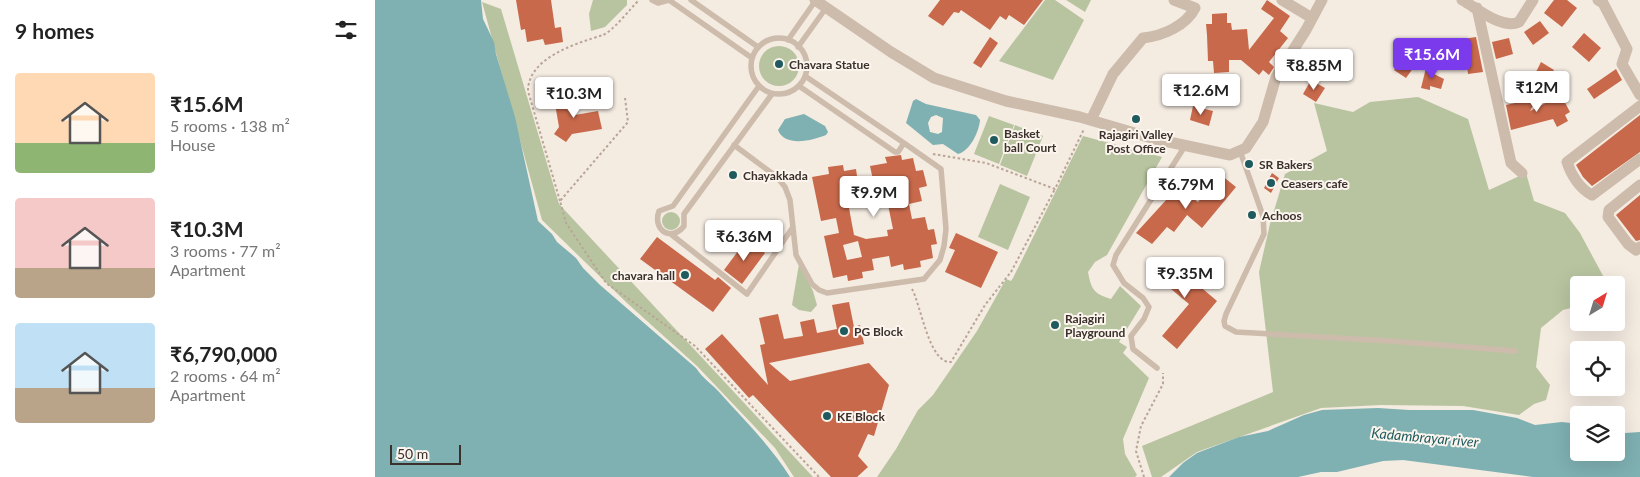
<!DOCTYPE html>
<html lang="en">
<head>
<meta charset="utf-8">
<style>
  body { margin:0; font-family:Lato,sans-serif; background:#f6f6f6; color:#222; height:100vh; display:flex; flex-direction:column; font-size:19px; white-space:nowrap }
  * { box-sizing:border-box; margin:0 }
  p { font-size:16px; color:#767676 }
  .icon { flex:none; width:28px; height:28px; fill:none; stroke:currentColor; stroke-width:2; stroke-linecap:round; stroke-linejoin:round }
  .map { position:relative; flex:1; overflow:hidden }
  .panel { display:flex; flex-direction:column; background:#fff; width:375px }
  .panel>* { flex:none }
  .needle { width:32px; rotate:38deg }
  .buttons { position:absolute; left:1195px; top:276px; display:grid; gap:10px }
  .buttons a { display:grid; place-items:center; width:55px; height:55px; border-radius:5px; background:#fff; box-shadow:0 5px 20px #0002; font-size:25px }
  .scale { position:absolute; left:15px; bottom:12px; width:71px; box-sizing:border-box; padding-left:5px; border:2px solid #3b302b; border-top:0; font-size:14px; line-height:18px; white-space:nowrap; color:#3b302b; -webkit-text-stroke:4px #fbf5ee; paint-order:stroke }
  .price { position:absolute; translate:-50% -42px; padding:0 11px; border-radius:5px; background:#fff; color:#222; font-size:16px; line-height:32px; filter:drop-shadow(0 1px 2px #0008) }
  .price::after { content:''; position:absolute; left:50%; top:30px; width:15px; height:11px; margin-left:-8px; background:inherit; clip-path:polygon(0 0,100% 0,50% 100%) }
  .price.on { background:#7c3aed; color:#fff }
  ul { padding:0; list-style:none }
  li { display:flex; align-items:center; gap:15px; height:125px; padding:0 15px }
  li span { display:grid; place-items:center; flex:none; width:140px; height:100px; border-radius:5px; color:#555 }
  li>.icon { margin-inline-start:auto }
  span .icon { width:60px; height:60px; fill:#fffc; stroke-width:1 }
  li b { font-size:21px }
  h2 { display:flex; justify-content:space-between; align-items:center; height:60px; padding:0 15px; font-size:21px }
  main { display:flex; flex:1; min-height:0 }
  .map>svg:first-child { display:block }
  .green { fill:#b8c4a0 }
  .water { fill:#7fb0b2; fill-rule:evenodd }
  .building { fill:#c8694b; fill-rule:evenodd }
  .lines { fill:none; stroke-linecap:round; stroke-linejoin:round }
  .path { stroke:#b9a596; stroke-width:2; stroke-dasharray:2.5 2.5; stroke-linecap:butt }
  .service { stroke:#cdbbac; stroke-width:5.5 }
  .minor { stroke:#cdbbac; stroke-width:11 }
  .poi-dot { fill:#1f5a5e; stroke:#fbf5ee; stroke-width:2 }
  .labels { text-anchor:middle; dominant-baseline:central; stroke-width:4; stroke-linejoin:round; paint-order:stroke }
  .poi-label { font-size:12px; font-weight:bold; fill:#3b302b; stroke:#fbf5ee; text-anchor:start }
  .water-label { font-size:14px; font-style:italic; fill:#1f5a5e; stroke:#fbf5ee }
</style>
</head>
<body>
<main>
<section class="panel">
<h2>9 homes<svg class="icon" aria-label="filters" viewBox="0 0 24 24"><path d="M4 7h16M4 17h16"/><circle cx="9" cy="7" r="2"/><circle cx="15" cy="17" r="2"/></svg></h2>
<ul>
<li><span style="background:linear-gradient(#ffd9b3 70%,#8fb573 0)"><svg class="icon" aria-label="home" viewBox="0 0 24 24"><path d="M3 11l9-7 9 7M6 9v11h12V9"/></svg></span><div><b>₹15.6M</b><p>5 rooms · 138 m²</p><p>House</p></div></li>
<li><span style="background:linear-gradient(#f6c9c9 70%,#b9a48a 0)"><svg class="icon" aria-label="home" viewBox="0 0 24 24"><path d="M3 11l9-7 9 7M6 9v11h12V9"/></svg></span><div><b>₹10.3M</b><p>3 rooms · 77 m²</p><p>Apartment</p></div></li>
<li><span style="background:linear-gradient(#bfe0f5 65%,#b9a48a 0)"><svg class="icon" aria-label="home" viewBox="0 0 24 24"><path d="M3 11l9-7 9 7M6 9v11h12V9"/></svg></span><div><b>₹6,790,000</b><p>2 rooms · 64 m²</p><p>Apartment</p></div></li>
</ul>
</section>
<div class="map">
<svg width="1265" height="477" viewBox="0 0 1265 477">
  <rect width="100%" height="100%" fill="#f4ebe1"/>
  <path class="green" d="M 218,0 L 252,0 L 252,5 L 230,27 L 216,31 L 214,14 Z
    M 670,0 L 680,0 L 709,20 L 678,80 L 624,61 Z
    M 691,0 L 716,0 L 710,12 Z
    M 107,2 L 126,9 L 184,204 L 438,477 L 419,477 L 400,448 L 322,366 L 252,303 L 167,220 Z
    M384 66a20 20 0 1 1 40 0a20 20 0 1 1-40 0Z
    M 1043,97 L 1093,119 L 1114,190 L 1151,173 L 1159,201 L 1190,213 L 1205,233 L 1233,285 L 1204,285 L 1204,306 L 1188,310 L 1166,328 L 1161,367 L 1175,385 L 1171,400 L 1159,404 L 1144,415 L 1088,406 L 1006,405 L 946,408 L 822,452 L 786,477 L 777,477 L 767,446 L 898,392 L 884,272 L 895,224 L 910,174 L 952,151 L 939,103 L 978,112 L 995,102 Z
    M 614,116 L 639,125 L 624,164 L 599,154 Z
    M 640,125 L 668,136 L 652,176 L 625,165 Z
    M 708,136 L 787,157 L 732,255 L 720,262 L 713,272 C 716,289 719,294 736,299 L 745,286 L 766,306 L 744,342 L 752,347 L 748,353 L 774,378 L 748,439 L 750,454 L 762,475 L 760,477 L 502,477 L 521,449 L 543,410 L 558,395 L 602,331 L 631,279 L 636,281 L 638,278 Z
    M 625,184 L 655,197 L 633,250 L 603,237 Z
    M287 221a9 9 0 1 1 18 0a9 9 0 1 1-18 0Z
    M 424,264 L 438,291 L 442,305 L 436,312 L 424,310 L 417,305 Z"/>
  <path class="water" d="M 0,0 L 106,0 L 108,19 L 119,42 L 121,54 L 140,117 L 163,221 L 177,234 L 182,242 L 201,258 L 208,268 L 225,285 L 321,368 C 328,379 337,384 345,393 C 370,421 395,445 415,477 L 0,477 Z
    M 541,99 L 551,104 L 601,115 L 605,120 C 604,132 595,151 583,154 L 568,144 L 558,145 L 531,123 L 538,101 ZM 561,115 L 568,118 L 567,132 L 563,134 L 555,132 L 553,123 L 556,117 Z
    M 429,114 L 450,126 L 453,132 L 451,135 C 439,140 410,148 403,130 L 410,119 Z
    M 1003,408 L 1034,410 L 1098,410 L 1142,418 L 1160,425 L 1187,422 L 1204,424 L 1204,452 L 1241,452 L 1241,431 L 1250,433 L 1265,432 L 1265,477 L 1158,477 L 1028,460 L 1008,461 L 962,472 L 946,472 L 923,477 L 794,477 L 808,463 L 822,453 L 864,437 L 893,431 L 929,415 L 947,410 Z"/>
  <path class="building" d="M 141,0 L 176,0 L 180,28 L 186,27 L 188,42 L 170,45 L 168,39 L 152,42 L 150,29 L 146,30 Z
    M 565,0 L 668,0 L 649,25 L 634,15 L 631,20 L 625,16 L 615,30 L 586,10 L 584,13 L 579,12 L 568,26 L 553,16 Z
    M 892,0 L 915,16 L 905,31 L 913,38 L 894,62 L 899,67 L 894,75 L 888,70 L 884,75 L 866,60 L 854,60 L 854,72 L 839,73 L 838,61 L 833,61 L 832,35 L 831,24 L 837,24 L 837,14 L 852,13 L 852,23 L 856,23 L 857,30 L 872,29 L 874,50 L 899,18 L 886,9 Z
    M 1179,0 L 1192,0 L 1202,8 L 1187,27 L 1169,13 Z
    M 1165,21 L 1174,33 L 1158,45 L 1149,32 Z
    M 1209,33 L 1226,48 L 1214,62 L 1197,47 Z
    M 615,37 L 623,43 L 606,68 L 598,63 Z
    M 1101,37 L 1108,72 L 1093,74 L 1088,39 Z
    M 1134,38 L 1138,54 L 1121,59 L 1117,42 Z
    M 1031,57 L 1041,64 L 1031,78 L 1019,70 Z
    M 931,60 L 941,67 L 932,81 L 922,74 Z
    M 1166,62 L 1179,70 L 1170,85 L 1158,78 Z
    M 1051,68 L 1058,69 L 1057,73 L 1069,79 L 1066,89 L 1055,86 L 1055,90 L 1046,88 Z
    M 1241,69 L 1247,80 L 1219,99 L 1212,89 Z
    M 936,80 L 950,88 L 941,102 L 928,94 Z
    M 196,95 L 200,115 L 223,111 L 227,129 L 197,134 L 191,142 L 179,134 L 184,127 L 179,98 Z
    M 1186,95 L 1195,112 L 1190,115 L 1193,121 L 1182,127 L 1178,119 L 1136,130 L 1131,105 L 1157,99 L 1159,104 L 1155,111 Z
    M 818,106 L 838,111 L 834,126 L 815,120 Z
    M 1265,115 L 1265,152 L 1217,186 L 1208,177 L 1201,165 Z
    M 526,155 L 527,160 L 538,158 L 541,171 L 548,170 L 552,186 L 544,188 L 547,201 L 534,204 L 537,219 L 550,217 L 553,230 L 559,229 L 562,244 L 556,245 L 558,258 L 545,261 L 546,267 L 529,270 L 528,264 L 516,267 L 514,256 L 497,259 L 499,270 L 487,272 L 488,278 L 473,281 L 472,275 L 458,278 L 449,236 L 464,233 L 461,218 L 446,221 L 437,177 L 454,174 L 453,167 L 468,165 L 469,171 L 481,169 L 483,183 L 498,180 L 495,166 L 512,163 L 510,157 ZM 505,195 L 506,201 L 512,200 L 518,229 L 512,230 L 513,236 L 491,239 L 479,235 L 474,208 L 480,207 L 479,199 ZM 483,241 L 487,257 L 472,260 L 468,245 Z
    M 897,173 L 904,178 L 896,193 L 889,188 Z
    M 846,175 L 861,187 L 827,228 L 812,215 L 799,232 L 792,227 L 777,244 L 761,233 L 803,187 L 823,202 Z
    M 1265,195 L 1265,240 L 1261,241 L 1241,215 Z
    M 581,233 L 623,252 L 606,288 L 570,272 L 580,250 L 574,248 Z
    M 282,237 L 340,280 L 343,277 L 356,288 L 338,312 L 265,259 Z
    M 372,239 L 390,253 L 367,284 L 349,270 Z
    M 790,259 L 806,272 L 815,262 L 830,274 L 822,284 L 842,301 L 802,349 L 787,336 L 814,304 L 778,274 Z
    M 474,302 L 479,327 L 485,325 L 489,344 L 394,363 L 415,381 L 494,363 L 514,385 L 499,436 L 493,434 L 483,456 L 493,467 L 482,477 L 456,477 L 378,395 L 374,398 L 330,349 L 347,334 L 393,385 L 385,345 L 390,344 L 384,318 L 403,314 L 409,339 L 428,336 L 425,322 L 439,319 L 442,333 L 462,329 L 457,305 Z"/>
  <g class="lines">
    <path class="path" d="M 250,98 L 253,122 L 185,201 L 191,223 L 231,283 L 320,346 L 444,477
      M 558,154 L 611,163 L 680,189 L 709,129
      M 185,201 L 153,91 C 153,57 203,43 228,35 C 237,32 256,8 264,0
      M 537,289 C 546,305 554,364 576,362 L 610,305 L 636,272 L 680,189
      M 769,477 L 761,451 L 766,426 L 788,384 L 788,373"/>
    <path class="service" d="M 277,0 L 283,3 L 294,0
      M 294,0 L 377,58
      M 316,0 L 383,47
      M376 66a28 28 0 1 1 56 0a28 28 0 1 1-56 0Z
      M 413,40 L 441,0
      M 423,47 L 451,8
      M 384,86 L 298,206 L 284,211 C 277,231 297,242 309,226 L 309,214 L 397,94
      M 424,86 L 520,152 L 523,152 L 529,143 L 430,76
      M 359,145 L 402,177 L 410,187 L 415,200 L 421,255 L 437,284 L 444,290 L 452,293 L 549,279 L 565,260 L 569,246 L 571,229 L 566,169 L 529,143
      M 865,151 L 888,216 L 889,234 L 851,314 L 849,321 L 850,326 L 861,332 L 1016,341 L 1140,351
      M 297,235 L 372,294 L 418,227
      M 782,368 L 758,349 L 756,336 L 769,319 L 774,307 L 768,298 L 749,283 L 738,265 L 741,255 L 810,146"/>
    <path class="minor" d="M 440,0 L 516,52 L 559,78 L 631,101 L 705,117 L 780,139 L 855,155 L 871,148 L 888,122 L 901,77 L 931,30 L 947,0
      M 907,0 L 937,18
      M 1087,0 C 1102,8 1127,30 1144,22 L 1158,0
      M 1223,0 L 1228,3 L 1252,49 L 1247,64 L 1265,95
      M 1102,8 L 1136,163 L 1147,173
      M 1265,106 L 1192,162 C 1196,175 1205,189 1217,195 L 1265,159
      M 716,120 L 738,74 L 768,38 C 787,36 811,26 820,8 L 799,0
      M 1265,185 L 1234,210 L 1233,217 L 1253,244 L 1261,250 L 1265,247"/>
  </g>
  <g class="poi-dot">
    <circle cx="404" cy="64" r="5"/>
    <circle cx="761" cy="119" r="5"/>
    <circle cx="619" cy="140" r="5"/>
    <circle cx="874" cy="164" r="5"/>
    <circle cx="358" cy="175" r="5"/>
    <circle cx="896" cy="183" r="5"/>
    <circle cx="877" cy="215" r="5"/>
    <circle cx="310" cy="275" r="5"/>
    <circle cx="680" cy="325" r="5"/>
    <circle cx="469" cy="331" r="5"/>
    <circle cx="452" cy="416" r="5"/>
  </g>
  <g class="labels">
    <g class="poi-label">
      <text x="414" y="64">Chavara Statue</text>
      <text x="629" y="133">Basket<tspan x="629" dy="14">ball Court</tspan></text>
      <text x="761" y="134" text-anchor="middle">Rajagiri Valley<tspan x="761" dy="14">Post Office</tspan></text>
      <text x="884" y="164">SR Bakers</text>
      <text x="368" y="175">Chayakkada</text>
      <text x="906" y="183">Ceasers cafe</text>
      <text x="887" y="215">Achoos</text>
      <text x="300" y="275" text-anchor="end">chavara hall</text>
      <text x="690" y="318">Rajagiri<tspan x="690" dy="14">Playground</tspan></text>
      <text x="479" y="331">PG Block</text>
      <text x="462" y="416">KE Block</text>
    </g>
    <g class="water-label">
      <text transform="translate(1050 437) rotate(5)">Kadambrayar river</text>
    </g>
  </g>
</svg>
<div class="buttons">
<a><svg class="needle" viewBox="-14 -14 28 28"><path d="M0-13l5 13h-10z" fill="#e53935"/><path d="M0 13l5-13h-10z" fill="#767676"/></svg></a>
<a><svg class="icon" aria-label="locate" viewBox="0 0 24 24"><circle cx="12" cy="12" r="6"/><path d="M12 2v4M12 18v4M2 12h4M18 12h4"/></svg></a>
<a><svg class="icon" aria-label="layers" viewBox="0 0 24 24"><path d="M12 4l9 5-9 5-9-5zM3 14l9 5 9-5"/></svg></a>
</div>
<div class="scale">50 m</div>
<b class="price on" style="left:1057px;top:80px">₹15.6M</b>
<b class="price" style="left:939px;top:91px">₹8.85M</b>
<b class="price" style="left:1162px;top:113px">₹12M</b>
<b class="price" style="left:826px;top:116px">₹12.6M</b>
<b class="price" style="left:199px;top:119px">₹10.3M</b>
<b class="price" style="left:811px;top:210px">₹6.79M</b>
<b class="price" style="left:499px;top:218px">₹9.9M</b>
<b class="price" style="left:369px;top:262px">₹6.36M</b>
<b class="price" style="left:810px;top:299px">₹9.35M</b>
</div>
</main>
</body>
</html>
